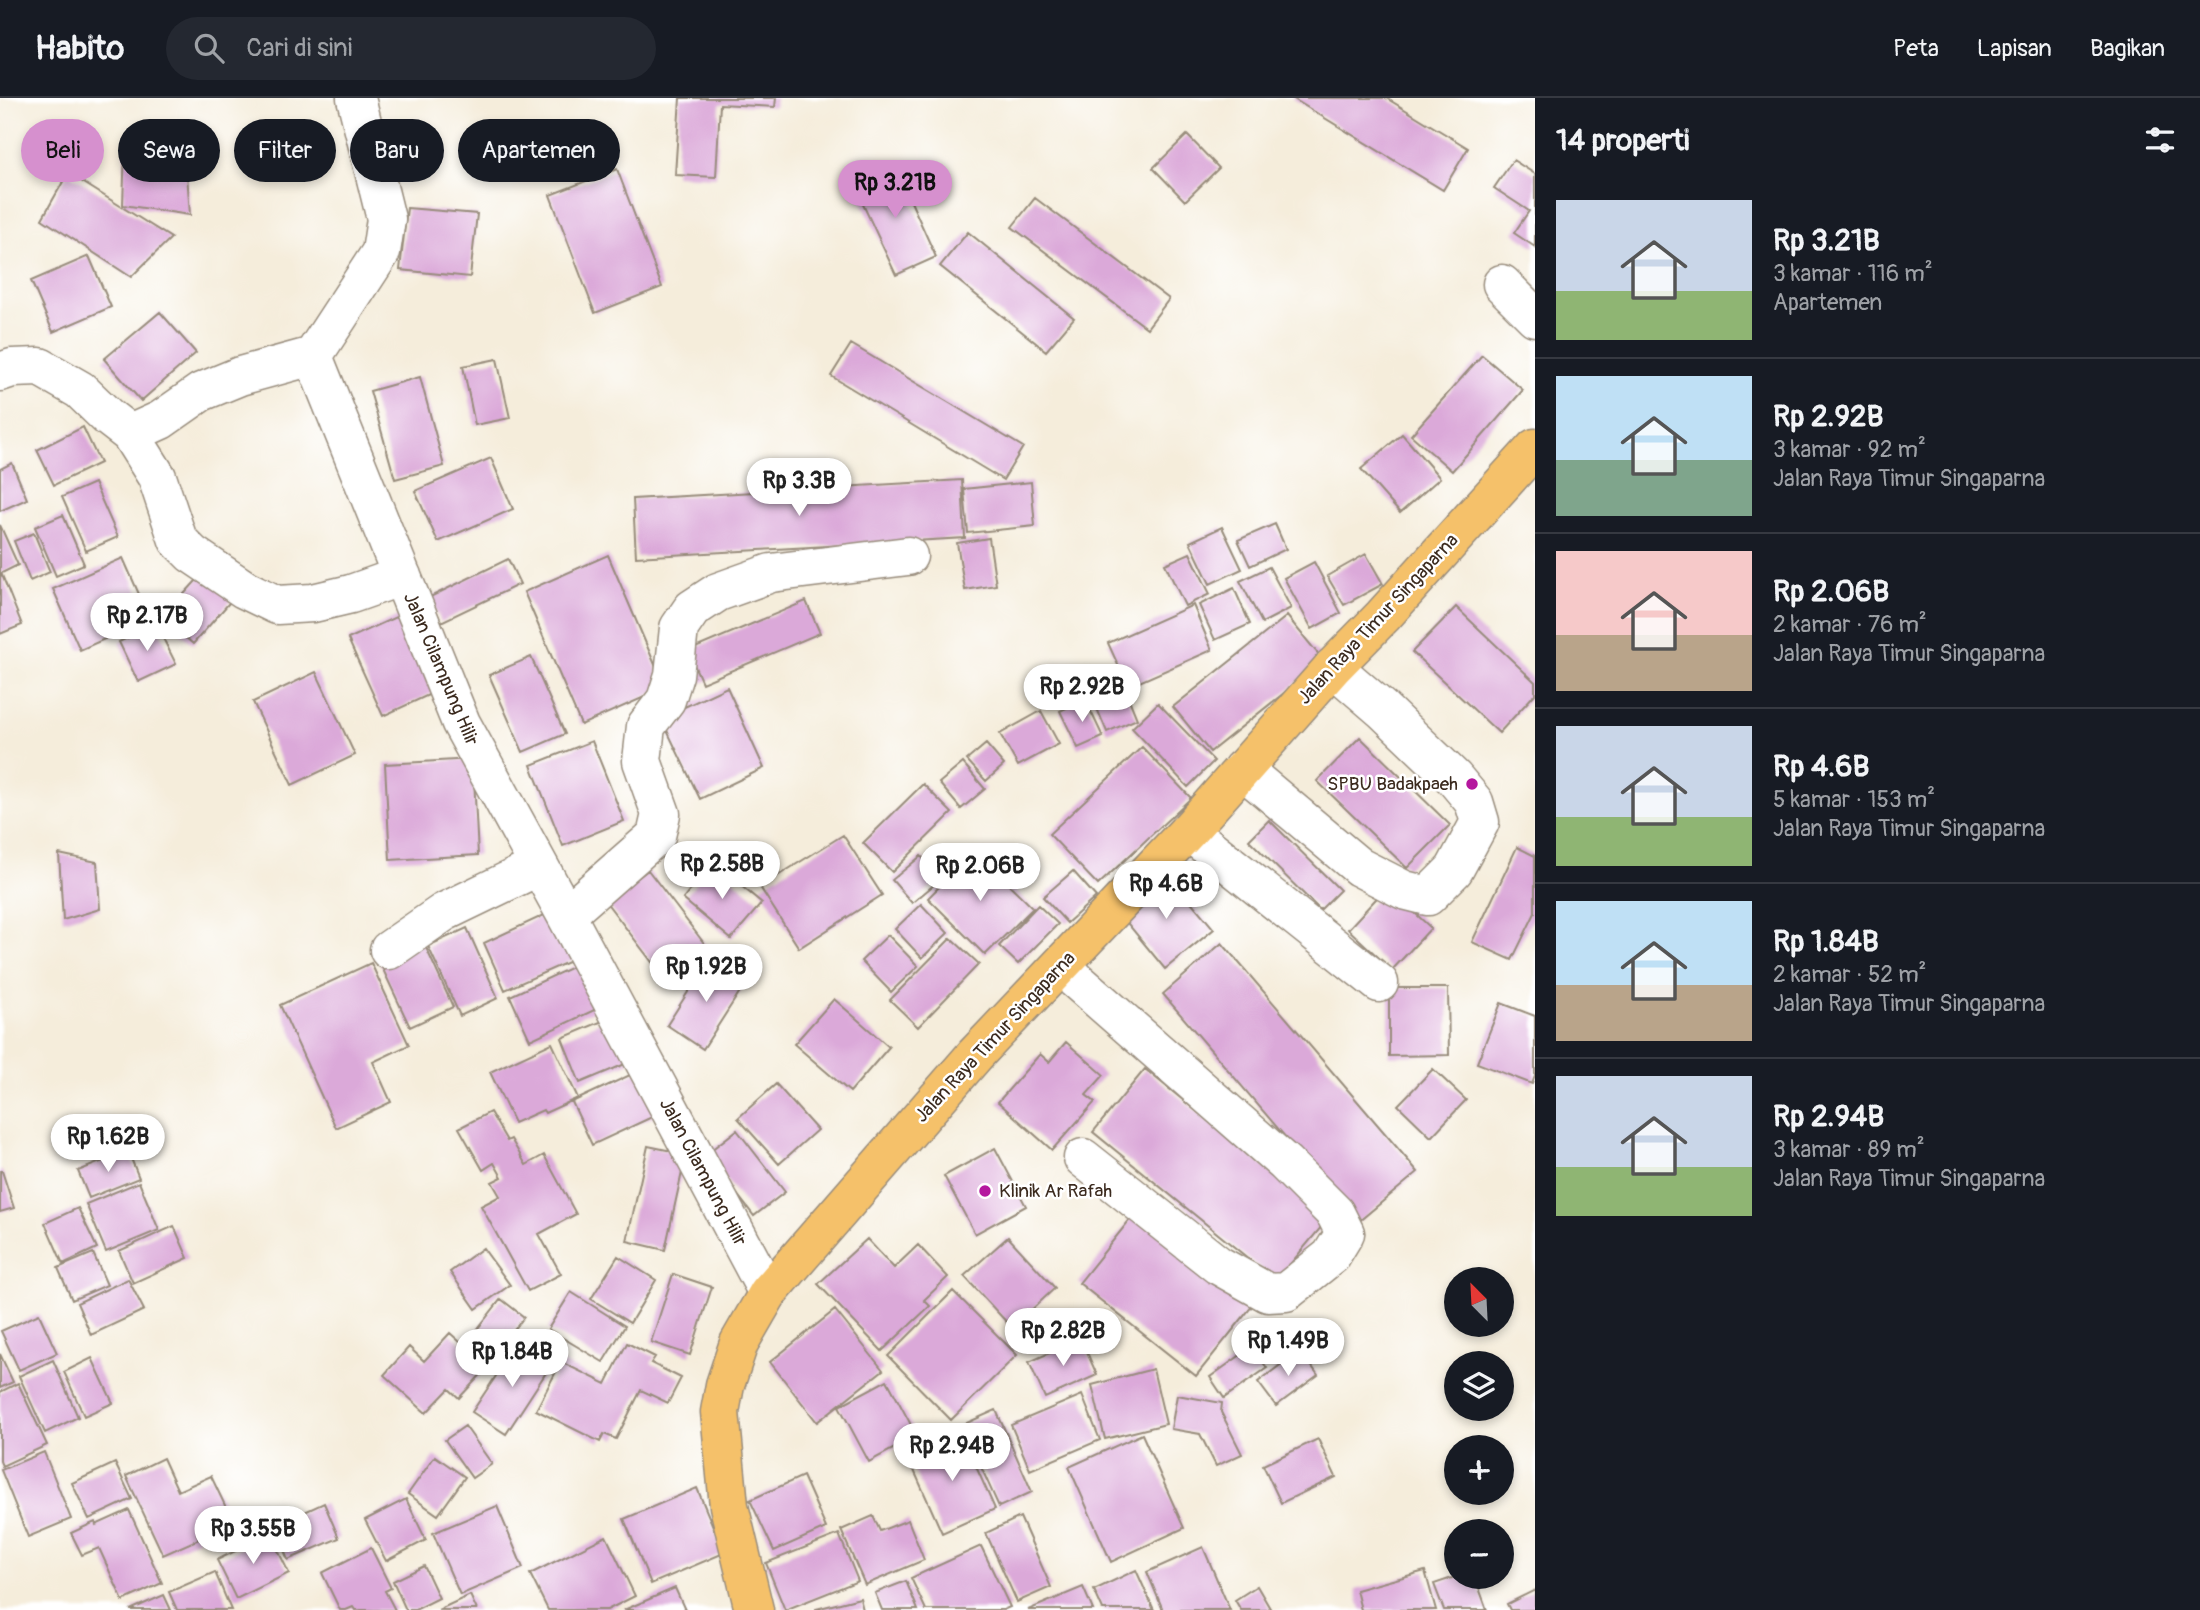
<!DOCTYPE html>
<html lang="id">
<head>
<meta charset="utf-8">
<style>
  body { margin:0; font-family:Pangolin,sans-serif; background:#242831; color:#f1f3f6; height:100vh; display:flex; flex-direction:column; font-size:26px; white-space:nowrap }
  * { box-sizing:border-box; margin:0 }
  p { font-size:23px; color:#9ea1a6 }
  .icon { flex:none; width:38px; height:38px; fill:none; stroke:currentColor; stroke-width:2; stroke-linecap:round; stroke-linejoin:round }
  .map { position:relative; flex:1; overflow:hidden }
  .sheet { display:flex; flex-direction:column; background:#171b24; width:665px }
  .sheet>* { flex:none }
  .banner { position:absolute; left:21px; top:21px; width:665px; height:63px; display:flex; gap:14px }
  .needle { width:46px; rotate:336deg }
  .controls { position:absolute; left:1444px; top:1169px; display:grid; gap:14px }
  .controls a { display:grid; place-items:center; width:70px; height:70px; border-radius:50%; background:#171b24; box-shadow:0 4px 10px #0003; font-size:35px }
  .price { position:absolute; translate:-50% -60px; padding:0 16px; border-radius:24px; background:#fff; color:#222; font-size:23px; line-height:46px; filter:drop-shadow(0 2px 4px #0008) }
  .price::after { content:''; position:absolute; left:50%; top:42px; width:21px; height:16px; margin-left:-10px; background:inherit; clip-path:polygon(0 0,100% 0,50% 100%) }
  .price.current { background:#d690ce; color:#111 }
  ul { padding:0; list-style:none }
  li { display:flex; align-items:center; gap:21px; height:175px; padding:0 21px }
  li+li { border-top:2px solid #363941 }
  li span { display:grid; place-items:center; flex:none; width:196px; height:140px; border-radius:0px; color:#555 }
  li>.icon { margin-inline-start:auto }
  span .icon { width:84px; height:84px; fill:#fffc; stroke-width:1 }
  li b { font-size:30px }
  h2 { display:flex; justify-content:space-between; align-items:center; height:84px; padding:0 21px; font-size:30px }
  .pill { padding:0 24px; border-radius:32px; background:#171b24; box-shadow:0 4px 10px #0003; font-size:24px; line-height:63px }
  .pill.current { background:#d690ce; color:#111 }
  header { display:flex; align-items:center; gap:42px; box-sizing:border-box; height:98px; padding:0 35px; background:#171b24; border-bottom:2px solid #363941 }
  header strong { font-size:33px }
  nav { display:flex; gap:38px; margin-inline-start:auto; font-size:24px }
  .search { width:490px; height:63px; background:#242831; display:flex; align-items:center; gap:18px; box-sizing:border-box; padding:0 24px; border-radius:38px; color:#9ea1a6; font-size:26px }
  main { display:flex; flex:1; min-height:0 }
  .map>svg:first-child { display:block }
  .building { fill:#dba9d9 }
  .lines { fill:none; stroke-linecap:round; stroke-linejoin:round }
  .minor-casing { stroke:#988c7c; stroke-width:41 }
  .major-casing { stroke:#988c7c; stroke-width:41 }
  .minor { stroke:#fff; stroke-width:38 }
  .major { stroke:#f5c16b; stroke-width:38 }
  .poi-dot { fill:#b5179e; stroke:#fff; stroke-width:2.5 }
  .labels { text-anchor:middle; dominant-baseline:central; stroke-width:5; stroke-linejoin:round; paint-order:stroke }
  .street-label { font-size:19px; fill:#3b2a1e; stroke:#fff }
  .poi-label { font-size:19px; fill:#3b2a1e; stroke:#fff; text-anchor:end }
</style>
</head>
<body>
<header>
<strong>Habito</strong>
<div class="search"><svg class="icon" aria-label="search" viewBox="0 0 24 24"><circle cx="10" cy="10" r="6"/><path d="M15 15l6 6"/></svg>Cari di sini</div>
<nav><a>Peta</a><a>Lapisan</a><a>Bagikan</a></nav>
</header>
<main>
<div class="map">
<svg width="1535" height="1512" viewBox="0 0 1535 1512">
  <rect width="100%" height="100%" fill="#fff"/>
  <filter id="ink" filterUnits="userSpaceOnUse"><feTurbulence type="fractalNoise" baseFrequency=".0143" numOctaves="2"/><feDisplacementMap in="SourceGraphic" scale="14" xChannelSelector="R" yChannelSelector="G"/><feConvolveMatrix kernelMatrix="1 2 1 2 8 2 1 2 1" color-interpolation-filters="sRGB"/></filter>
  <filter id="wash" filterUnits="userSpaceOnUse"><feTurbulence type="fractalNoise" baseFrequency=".00686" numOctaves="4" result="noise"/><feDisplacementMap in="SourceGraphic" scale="28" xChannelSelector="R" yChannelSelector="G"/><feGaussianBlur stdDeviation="1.57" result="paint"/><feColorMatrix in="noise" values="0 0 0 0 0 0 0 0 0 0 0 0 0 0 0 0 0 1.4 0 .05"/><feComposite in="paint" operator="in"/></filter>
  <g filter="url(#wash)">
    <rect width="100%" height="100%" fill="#f5eddb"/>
    <g id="blocks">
      <path class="building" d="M 680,0 L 776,0 L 775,9 L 720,6 L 716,79 L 675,77 Z
        M 1292,0 L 1386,0 L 1468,50 L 1443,92 Z
        M 1187,37 L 1219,70 L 1185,103 L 1153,70 Z
        M 185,48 L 190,117 L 123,107 L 125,50 Z
        M 1513,62 L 1535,76 L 1535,149 L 1514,135 L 1529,113 L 1494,90 Z
        M 894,66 L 936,159 L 896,177 L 853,85 Z
        M 617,71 L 662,189 L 595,215 L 550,97 Z
        M 68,75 L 171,140 L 131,179 L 42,121 Z
        M 1035,100 L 1169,201 L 1147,230 L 1012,129 Z
        M 407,110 L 477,116 L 470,179 L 400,172 Z
        M 968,134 L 1074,220 L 1046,253 L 940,168 Z
        M 89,158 L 111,209 L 53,234 L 31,183 Z
        M 160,214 L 196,255 L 141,303 L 104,261 Z
        M 851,246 L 1023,349 L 1003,382 L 831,278 Z
        M 1482,257 L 1523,292 L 1452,373 L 1411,337 Z
        M 497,261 L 510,320 L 475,327 L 463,268 Z
        M 420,279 L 444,368 L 395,381 L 370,293 Z
        M 83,329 L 100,365 L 54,387 L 37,352 Z
        M 1402,336 L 1440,380 L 1400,415 L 1361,371 Z
        M 491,360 L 513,411 L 438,444 L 415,393 Z
        M 12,365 L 27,401 L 0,413 L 0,371 Z
        M 962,382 L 965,440 L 636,459 L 633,401 Z
        M 1031,384 L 1035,428 L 968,435 L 964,391 Z
        M 94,385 L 118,439 L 86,453 L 62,399 Z
        M 63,417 L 84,466 L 56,478 L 35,429 Z
        M 1275,426 L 1286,451 L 1250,468 L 1238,442 Z
        M 0,427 L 18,467 L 0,476 Z
        M 1222,429 L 1242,471 L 1210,486 L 1190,444 Z
        M 34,435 L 50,474 L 30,483 L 14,443 Z
        M 989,440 L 996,487 L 965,492 L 957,445 Z
        M 1190,455 L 1210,496 L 1185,508 L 1165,466 Z
        M 1366,456 L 1383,486 L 1344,507 L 1327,478 Z
        M 608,457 L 665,590 L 581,627 L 524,494 Z
        M 123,460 L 150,521 L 80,552 L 53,491 Z
        M 508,461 L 520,486 L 441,524 L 430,499 Z
        M 1314,464 L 1341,515 L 1312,531 L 1284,480 Z
        M 1269,469 L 1291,510 L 1262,525 L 1240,483 Z
        M 207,471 L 236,497 L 193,546 L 163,519 Z
        M 2,477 L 22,527 L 0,536 L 0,478 Z
        M 1234,490 L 1250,526 L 1215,542 L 1199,507 Z
        M 806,503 L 820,535 L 702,585 L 688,553 Z
        M 1193,507 L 1212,552 L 1128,589 L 1108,545 Z
        M 1456,509 L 1535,584 L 1535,596 L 1499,635 L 1412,554 Z
        M 400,517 L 435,594 L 383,618 L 348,541 Z
        M 1287,518 L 1324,563 L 1210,654 L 1173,609 Z
        M 156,526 L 176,566 L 138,584 L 119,544 Z
        M 531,559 L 565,636 L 523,654 L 489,577 Z
        M 316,574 L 355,657 L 292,687 L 253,604 Z
        M 1120,579 L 1137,621 L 1107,634 L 1089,592 Z
        M 727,589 L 764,670 L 700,701 L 661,620 Z
        M 1085,601 L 1103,639 L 1078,650 L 1060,613 Z
        M 1158,605 L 1214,663 L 1188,689 L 1132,630 Z
        M 1041,613 L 1059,646 L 1018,668 L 1000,636 Z
        M 1360,639 L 1450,727 L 1407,770 L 1317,683 Z
        M 592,643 L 624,723 L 563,748 L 531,667 Z
        M 986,646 L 1004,667 L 986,683 L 967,662 Z
        M 1142,649 L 1191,700 L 1098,787 L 1049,736 Z
        M 473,661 L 478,757 L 390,762 L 385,666 Z
        M 963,665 L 985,691 L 961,711 L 939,685 Z
        M 923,686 L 952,715 L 892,774 L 863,745 Z
        M 1269,722 L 1340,792 L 1320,812 L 1249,742 Z
        M 843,737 L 882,797 L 799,850 L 760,789 Z
        M 1517,749 L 1535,758 L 1535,815 L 1512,862 L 1472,844 Z
        M 975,753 L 1033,810 L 985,857 L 928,800 Z
        M 59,756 L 97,764 L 100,811 L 63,822 Z
        M 921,758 L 941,781 L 912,805 L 892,782 Z
        M 713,765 L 762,805 L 731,841 L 683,801 Z
        M 648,772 L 710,853 L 668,885 L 606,804 Z
        M 1073,773 L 1096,799 L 1067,825 L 1043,799 Z
        M 1167,775 L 1214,831 L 1165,871 L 1119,815 Z
        M 1387,789 L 1431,830 L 1392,872 L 1348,831 Z
        M 921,806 L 948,835 L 922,860 L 895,831 Z
        M 1038,807 L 1058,826 L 1018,866 L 999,848 Z
        M 555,812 L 577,860 L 505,892 L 484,845 Z
        M 467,830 L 498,900 L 460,918 L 428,848 Z
        M 888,837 L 918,868 L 891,894 L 861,863 Z
        M 951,840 L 979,866 L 918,929 L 890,902 Z
        M 423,843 L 453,909 L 410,929 L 379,863 Z
        M 1222,845 L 1418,1074 L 1358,1124 L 1163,896 Z
        M 709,861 L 746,884 L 703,951 L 667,927 Z
        M 583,864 L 603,908 L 530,942 L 510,898 Z
        M 371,865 L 409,947 L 373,964 L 391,1004 L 336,1030 L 280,907 Z
        M 1389,890 L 1448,890 L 1449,957 L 1389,958 Z
        M 834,901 L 889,949 L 850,994 L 794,946 Z
        M 1501,905 L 1535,918 L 1535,978 L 1532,986 L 1477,965 Z
        M 612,919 L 630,964 L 580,985 L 562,940 Z
        M 1066,944 L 1104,977 L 1086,997 L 1095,1004 L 1052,1052 L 998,1004 L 1040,956 L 1049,964 Z
        M 552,945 L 578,1000 L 545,1015 L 543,1012 L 514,1025 L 490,974 Z
        M 645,970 L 665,1013 L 592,1047 L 572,1004 Z
        M 1145,971 L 1328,1121 L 1276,1183 L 1093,1034 Z
        M 1433,971 L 1466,1002 L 1431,1039 L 1398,1007 Z
        M 776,986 L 817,1032 L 779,1066 L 738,1020 Z
        M 490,1014 L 507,1043 L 511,1041 L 526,1067 L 544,1057 L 576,1116 L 539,1136 L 561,1176 L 528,1193 L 481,1108 L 500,1098 L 492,1084 L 502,1079 L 494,1065 L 483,1072 L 459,1030 Z
        M 737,1032 L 785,1094 L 754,1118 L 706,1056 Z
        M 648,1048 L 686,1056 L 665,1152 L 627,1143 Z
        M 995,1050 L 1026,1108 L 975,1136 L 944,1078 Z
        M 128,1053 L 139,1080 L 89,1100 L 78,1073 Z
        M 0,1073 L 2,1073 L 14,1110 L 0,1114 Z
        M 139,1084 L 159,1132 L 106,1154 L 86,1106 Z
        M 78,1110 L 97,1150 L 63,1166 L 45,1125 Z
        M 1136,1114 L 1253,1207 L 1196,1278 L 1079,1185 Z
        M 174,1128 L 188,1160 L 133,1185 L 119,1153 Z
        M 1008,1139 L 1055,1190 L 1012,1230 L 964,1178 Z
        M 867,1141 L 894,1170 L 918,1147 L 948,1179 L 924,1202 L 930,1208 L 882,1253 L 818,1186 Z
        M 483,1150 L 510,1187 L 476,1211 L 450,1174 Z
        M 93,1155 L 107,1187 L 72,1202 L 58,1170 Z
        M 618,1158 L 656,1182 L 630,1225 L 591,1201 Z
        M 673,1176 L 712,1189 L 690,1257 L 651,1244 Z
        M 128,1181 L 144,1212 L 91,1237 L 77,1205 Z
        M 953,1193 L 1017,1257 L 951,1322 L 888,1258 Z
        M 571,1194 L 625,1228 L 603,1264 L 548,1231 Z
        M 501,1201 L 524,1219 L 496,1256 L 472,1238 Z
        M 835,1212 L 883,1272 L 817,1324 L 770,1264 Z
        M 39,1216 L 57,1255 L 19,1272 L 1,1233 Z
        M 450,1235 L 488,1269 L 459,1300 L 449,1291 L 426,1315 L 384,1277 L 409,1249 L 424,1263 Z
        M 1081,1241 L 1097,1277 L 1045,1300 L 1029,1264 Z
        M 518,1245 L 551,1267 L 506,1336 L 472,1314 Z
        M 627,1245 L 655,1259 L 651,1265 L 681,1280 L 668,1305 L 641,1292 L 616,1341 L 604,1336 L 600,1344 L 536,1312 L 561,1264 L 606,1286 Z
        M 1252,1249 L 1267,1270 L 1224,1300 L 1210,1279 Z
        M 1300,1252 L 1318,1277 L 1276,1308 L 1258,1284 Z
        M 0,1256 L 13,1284 L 0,1290 Z
        M 92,1260 L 113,1305 L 84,1318 L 64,1274 Z
        M 53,1262 L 78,1319 L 45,1335 L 19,1278 Z
        M 1153,1271 L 1166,1326 L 1105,1341 L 1092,1287 Z
        M 887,1282 L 917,1338 L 869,1364 L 839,1308 Z
        M 18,1285 L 47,1347 L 2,1368 L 0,1363 L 0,1294 Z
        M 1082,1297 L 1100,1342 L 1030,1372 L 1011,1327 Z
        M 1177,1297 L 1222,1305 L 1221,1314 L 1242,1356 L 1216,1368 L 1200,1336 L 1171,1331 Z
        M 996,1312 L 1032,1394 L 999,1409 L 962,1327 Z
        M 465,1328 L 492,1366 L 472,1380 L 445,1342 Z
        M 961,1335 L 995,1411 L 942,1435 L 908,1359 Z
        M 1142,1336 L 1184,1430 L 1111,1464 L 1069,1369 Z
        M 1318,1341 L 1336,1379 L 1281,1405 L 1263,1367 Z
        M 44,1354 L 71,1421 L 28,1439 L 1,1372 Z
        M 435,1358 L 465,1379 L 438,1417 L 408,1396 Z
        M 163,1360 L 178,1393 L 211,1378 L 231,1420 L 197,1436 L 199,1441 L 163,1457 L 126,1378 Z
        M 115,1365 L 132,1401 L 89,1421 L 72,1385 Z
        M 803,1378 L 826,1430 L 774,1453 L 750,1402 Z
        M 697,1390 L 724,1455 L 651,1486 L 624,1421 Z
        M 406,1401 L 426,1442 L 386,1463 L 365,1422 Z
        M 324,1405 L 339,1440 L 288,1462 L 274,1428 Z
        M 497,1408 L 523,1470 L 460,1497 L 433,1435 Z
        M 129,1412 L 162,1485 L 123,1503 L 99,1450 L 82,1457 L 71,1435 L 95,1424 L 96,1427 Z
        M 873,1418 L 880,1433 L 908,1422 L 924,1462 L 865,1487 L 841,1432 Z
        M 1020,1419 L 1051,1489 L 1017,1504 L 986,1435 Z
        M 270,1436 L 289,1475 L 236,1501 L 217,1462 Z
        M 839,1436 L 858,1483 L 785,1512 L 766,1465 Z
        M 606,1438 L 635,1498 L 607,1512 L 548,1512 L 530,1476 Z
        M 981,1448 L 1010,1509 L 1003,1512 L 926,1512 L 911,1480 Z
        M 1203,1449 L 1230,1512 L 1163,1512 L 1147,1474 Z
        M 371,1450 L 391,1490 L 385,1493 L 395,1512 L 355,1512 L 353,1509 L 346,1512 L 340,1512 L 322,1475 Z
        M 424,1468 L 439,1500 L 415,1512 L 406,1512 L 393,1483 Z
        M 1136,1472 L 1154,1512 L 1103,1512 L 1094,1492 Z
        M 1425,1473 L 1436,1512 L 1361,1512 L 1356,1492 Z
        M 215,1474 L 231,1512 L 177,1512 L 169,1494 Z
        M 1455,1479 L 1475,1479 L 1487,1512 L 1444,1512 L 1434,1486 Z
        M 906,1483 L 918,1512 L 882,1512 L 875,1495 Z
        M 1257,1488 L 1271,1512 L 1241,1512 L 1235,1502 Z
        M 1083,1489 L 1093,1512 L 1028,1512 Z
        M 675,1490 L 685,1512 L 624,1512 Z
        M 1535,1492 L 1535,1512 L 1510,1512 L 1507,1506 Z
        M 164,1497 L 171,1512 L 130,1512 Z
        M 470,1497 L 477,1512 L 438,1512 Z
        M 860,1500 L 863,1512 L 816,1512 L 816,1511 Z"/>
    </g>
  </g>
  <g filter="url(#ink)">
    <use href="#blocks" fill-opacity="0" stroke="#988c7c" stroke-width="2"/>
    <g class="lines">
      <defs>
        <path id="minor" d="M 356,0 L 386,121 L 381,154 L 313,258 L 461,625 L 566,817 L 768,1195
          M 1502,186 L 1535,219
          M 0,274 L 12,270 L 40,269 L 80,292 L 108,319 L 130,336 L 161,322 L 201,294 L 240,278 L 313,258
          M 130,336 L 157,379 L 178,442 L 192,456 L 244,491 L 277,507 L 313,505 L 351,496 L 402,478
          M 1242,671 L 1359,769 L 1404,792 L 1428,798 L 1454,772 L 1480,724 L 1474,704 L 1454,680 L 1383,612 L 1333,569
          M 1188,733 L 1379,885
          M 566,817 L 656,738 L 661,716 L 642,663 L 646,628 L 666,602 L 674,577 L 679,530 L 692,511 L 718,494 L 771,475 L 908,458
          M 389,852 L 444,814 L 539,768
          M 1062,867 L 1076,882 L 1285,1065 L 1335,1115 L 1345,1135 L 1331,1158 L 1286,1194 L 1268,1195 L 1218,1167 L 1083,1060"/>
        <path id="major" d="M 754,1512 L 729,1408 L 720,1314 L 725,1287 L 739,1245 L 768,1195 L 975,957 L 1188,733 L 1333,569 L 1383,518 L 1535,350"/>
      </defs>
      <use href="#minor" class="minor-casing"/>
      <use href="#major" class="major-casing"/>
      <use href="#minor" class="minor"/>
      <use href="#major" class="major"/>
    </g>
  </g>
  <g class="poi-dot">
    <circle cx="1472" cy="686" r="7"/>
    <circle cx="985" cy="1093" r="7"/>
  </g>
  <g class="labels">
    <g class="street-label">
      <text transform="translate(1378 521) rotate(-47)">Jalan Raya Timur Singaparna</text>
      <text transform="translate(441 571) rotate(67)">Jalan Cilampung Hilir</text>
      <text transform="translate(995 939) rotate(-47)">Jalan Raya Timur Singaparna</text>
      <text transform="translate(703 1074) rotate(62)">Jalan Cilampung Hilir</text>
    </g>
    <g class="poi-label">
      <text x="1458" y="686">SPBU Badakpaeh</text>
      <text x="999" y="1093" text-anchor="start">Klinik Ar Rafah</text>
    </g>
  </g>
</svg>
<div class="controls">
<a><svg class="needle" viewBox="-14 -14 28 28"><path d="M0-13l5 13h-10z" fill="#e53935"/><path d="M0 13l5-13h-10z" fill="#9ea1a6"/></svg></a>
<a><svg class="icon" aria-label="layers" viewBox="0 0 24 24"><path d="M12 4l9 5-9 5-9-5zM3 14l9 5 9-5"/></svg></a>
<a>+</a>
<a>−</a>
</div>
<b class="price current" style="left:895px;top:122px">Rp 3.21B</b>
<b class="price" style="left:799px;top:420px">Rp 3.3B</b>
<b class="price" style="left:147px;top:555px">Rp 2.17B</b>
<b class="price" style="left:1082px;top:626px">Rp 2.92B</b>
<b class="price" style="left:722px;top:803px">Rp 2.58B</b>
<b class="price" style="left:980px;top:805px">Rp 2.06B</b>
<b class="price" style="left:1166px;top:823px">Rp 4.6B</b>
<b class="price" style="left:706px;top:906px">Rp 1.92B</b>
<b class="price" style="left:108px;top:1076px">Rp 1.62B</b>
<b class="price" style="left:1063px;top:1270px">Rp 2.82B</b>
<b class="price" style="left:1288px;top:1280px">Rp 1.49B</b>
<b class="price" style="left:512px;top:1291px">Rp 1.84B</b>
<b class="price" style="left:952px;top:1385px">Rp 2.94B</b>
<b class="price" style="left:253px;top:1468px">Rp 3.55B</b>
<div class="banner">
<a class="pill current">Beli</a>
<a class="pill">Sewa</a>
<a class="pill">Filter</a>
<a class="pill">Baru</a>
<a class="pill">Apartemen</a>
</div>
</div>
<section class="sheet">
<h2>14 properti<svg class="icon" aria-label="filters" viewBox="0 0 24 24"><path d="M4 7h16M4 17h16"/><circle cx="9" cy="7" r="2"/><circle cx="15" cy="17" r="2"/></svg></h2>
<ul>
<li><span style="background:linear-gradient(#c9d6e8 65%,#8fb573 0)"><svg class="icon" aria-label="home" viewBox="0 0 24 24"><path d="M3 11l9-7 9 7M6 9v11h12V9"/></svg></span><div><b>Rp 3.21B</b><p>3 kamar · 116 m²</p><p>Apartemen</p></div></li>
<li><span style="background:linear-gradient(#bfe0f5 60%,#7fa58c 0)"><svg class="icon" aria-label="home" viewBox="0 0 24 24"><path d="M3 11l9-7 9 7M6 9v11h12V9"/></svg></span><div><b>Rp 2.92B</b><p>3 kamar · 92 m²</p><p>Jalan Raya Timur Singaparna</p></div></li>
<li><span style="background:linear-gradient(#f6c9c9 60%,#b9a48a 0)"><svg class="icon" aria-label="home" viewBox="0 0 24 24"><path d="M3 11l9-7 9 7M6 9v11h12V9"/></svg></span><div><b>Rp 2.06B</b><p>2 kamar · 76 m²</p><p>Jalan Raya Timur Singaparna</p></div></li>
<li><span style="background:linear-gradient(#c9d6e8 65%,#8fb573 0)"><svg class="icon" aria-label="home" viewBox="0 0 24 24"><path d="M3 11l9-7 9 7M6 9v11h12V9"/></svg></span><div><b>Rp 4.6B</b><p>5 kamar · 153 m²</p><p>Jalan Raya Timur Singaparna</p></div></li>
<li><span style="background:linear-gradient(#bfe0f5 60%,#b9a48a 0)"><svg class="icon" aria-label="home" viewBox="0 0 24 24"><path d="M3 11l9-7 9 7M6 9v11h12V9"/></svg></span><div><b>Rp 1.84B</b><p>2 kamar · 52 m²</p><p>Jalan Raya Timur Singaparna</p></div></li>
<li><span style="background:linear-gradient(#c9d6e8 65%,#8fb573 0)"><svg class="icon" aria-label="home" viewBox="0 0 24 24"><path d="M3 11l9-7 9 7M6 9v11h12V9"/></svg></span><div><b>Rp 2.94B</b><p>3 kamar · 89 m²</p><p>Jalan Raya Timur Singaparna</p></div></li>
</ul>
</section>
</main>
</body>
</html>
